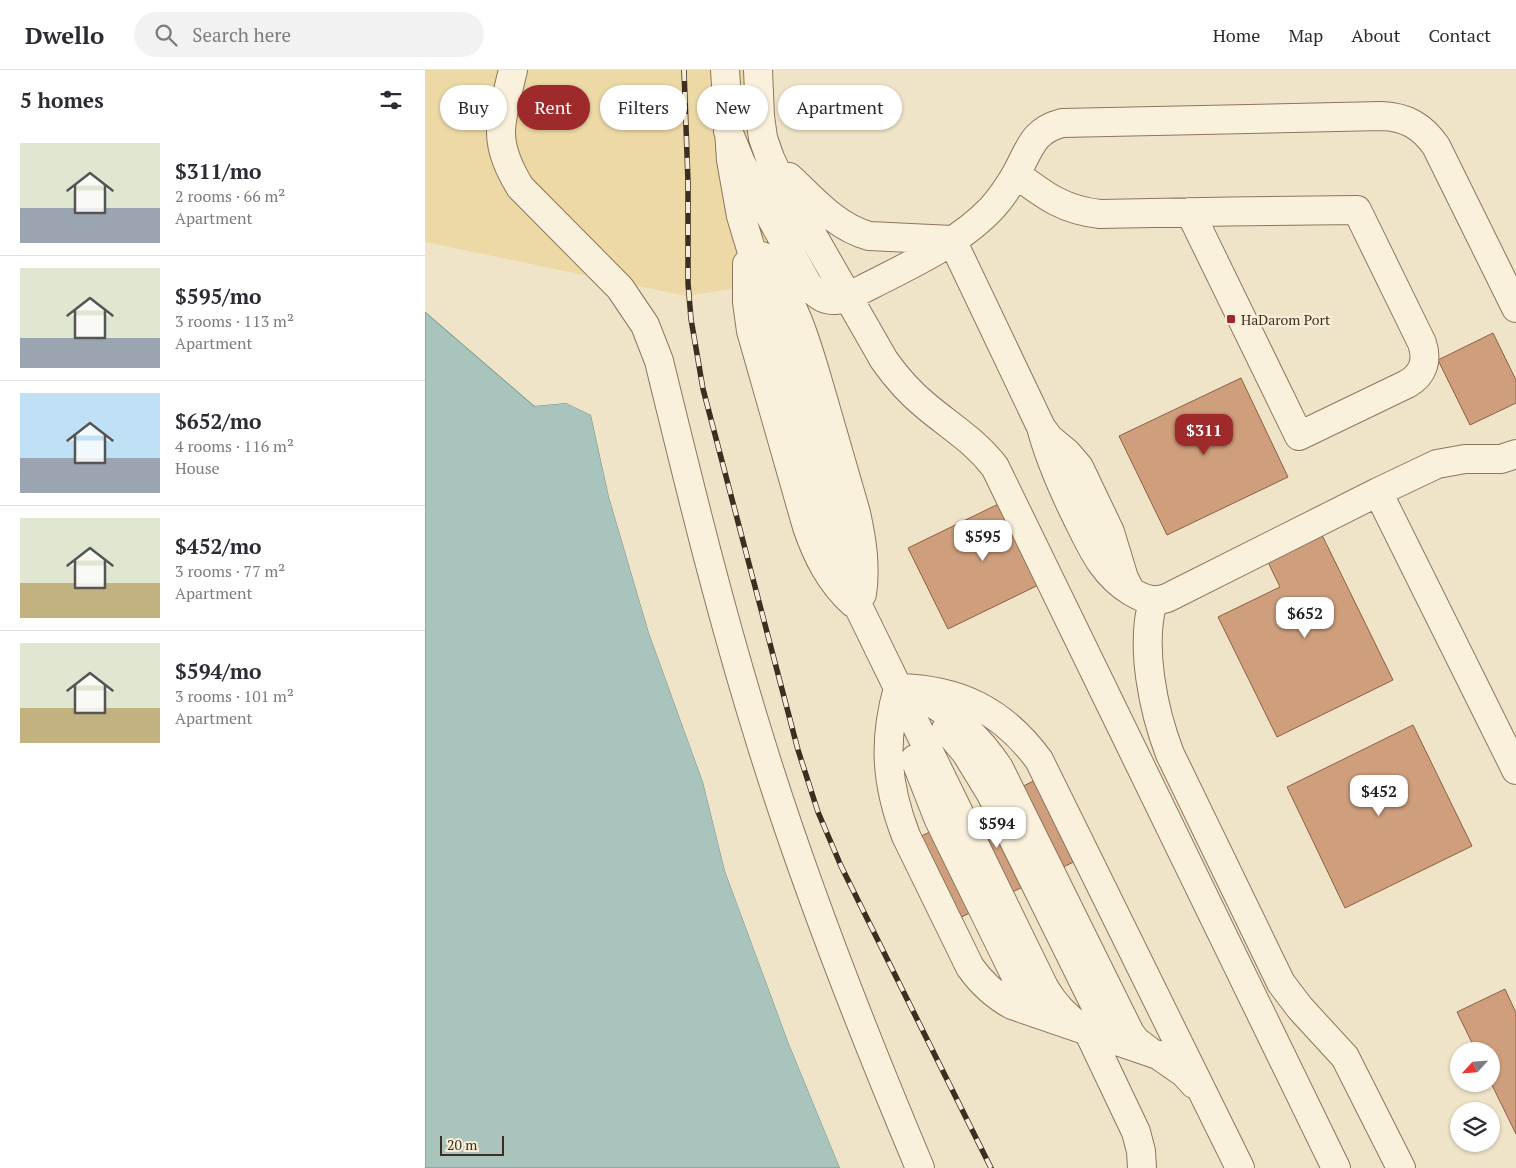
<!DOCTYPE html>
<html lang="en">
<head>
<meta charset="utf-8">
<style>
  body { margin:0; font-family:"PT Serif",serif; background:#f2f2f3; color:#2b2b33; height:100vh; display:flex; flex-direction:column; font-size:19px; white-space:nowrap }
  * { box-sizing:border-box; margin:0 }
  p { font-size:16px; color:#7c7c81 }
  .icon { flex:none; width:28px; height:28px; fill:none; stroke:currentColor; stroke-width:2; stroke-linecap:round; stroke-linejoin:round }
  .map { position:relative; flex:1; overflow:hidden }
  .side { display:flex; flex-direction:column; background:#fff; width:425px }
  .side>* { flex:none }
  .hud { position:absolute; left:15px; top:15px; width:475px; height:45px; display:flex; gap:10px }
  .needle { width:32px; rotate:244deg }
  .buttons { position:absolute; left:1025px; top:972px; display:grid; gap:10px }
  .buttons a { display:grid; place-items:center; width:50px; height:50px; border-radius:50%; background:#fff; box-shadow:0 1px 4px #0004; font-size:25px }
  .scale { position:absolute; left:15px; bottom:12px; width:64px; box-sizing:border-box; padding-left:5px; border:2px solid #3d2e20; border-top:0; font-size:14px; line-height:18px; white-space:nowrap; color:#3d2e20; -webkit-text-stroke:4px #f7eed8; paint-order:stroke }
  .price { position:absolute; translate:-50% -42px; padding:0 11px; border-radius:10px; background:#fff; color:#222; font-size:16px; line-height:32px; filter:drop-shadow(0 1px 2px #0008) }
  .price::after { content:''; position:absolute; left:50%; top:30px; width:15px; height:11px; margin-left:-8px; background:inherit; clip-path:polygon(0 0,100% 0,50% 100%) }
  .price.on { background:#9e2a2b; color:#fff }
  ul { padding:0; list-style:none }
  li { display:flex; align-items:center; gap:15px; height:125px; padding:0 20px }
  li+li { border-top:1px solid #e1e1e2 }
  li span { display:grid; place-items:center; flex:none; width:140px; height:100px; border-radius:0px; color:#555 }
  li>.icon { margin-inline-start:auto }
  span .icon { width:60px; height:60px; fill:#fffc; stroke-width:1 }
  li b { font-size:21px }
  h2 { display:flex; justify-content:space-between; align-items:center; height:60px; padding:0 20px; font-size:21px }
  .chip { padding:0 18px; border-radius:22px; background:#fff; box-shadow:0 1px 4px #0004; font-size:18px; line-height:45px }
  .chip.on { background:#9e2a2b; color:#fff }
  header { display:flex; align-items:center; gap:30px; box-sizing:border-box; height:70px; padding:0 25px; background:#fff; border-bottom:1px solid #e1e1e2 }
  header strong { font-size:24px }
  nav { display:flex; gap:28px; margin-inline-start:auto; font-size:18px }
  .search { width:350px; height:45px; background:#f2f2f3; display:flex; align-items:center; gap:12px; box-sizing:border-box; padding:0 18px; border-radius:28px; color:#7c7c81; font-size:19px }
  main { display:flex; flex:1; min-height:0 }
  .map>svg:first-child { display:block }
  .sand { fill:#ecd9a5 }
  .water { fill:#a9c4bc; stroke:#6f938a }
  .pier { fill:#f0e4c8 }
  .building { fill:#cf9f7d; stroke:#8d5f41 }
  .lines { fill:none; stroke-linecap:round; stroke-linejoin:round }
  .minor-casing { stroke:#8d765c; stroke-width:30 }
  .minor { stroke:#faf1dc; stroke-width:28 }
  .rail-casing { stroke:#3d2e20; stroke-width:5.5 }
  .rail { stroke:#f7eed8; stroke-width:4; stroke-dasharray:11; stroke-linecap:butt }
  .poi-dot { fill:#9e2a2b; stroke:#f7eed8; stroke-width:2 }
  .labels { text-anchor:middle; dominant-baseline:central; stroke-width:4.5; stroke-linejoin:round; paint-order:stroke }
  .poi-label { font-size:14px; fill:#3d2e20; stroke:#f7eed8; text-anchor:start }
</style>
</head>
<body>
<header>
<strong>Dwello</strong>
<div class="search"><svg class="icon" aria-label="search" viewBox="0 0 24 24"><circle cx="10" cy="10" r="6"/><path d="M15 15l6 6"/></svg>Search here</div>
<nav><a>Home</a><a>Map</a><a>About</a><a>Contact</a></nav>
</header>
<main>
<section class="side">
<h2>5 homes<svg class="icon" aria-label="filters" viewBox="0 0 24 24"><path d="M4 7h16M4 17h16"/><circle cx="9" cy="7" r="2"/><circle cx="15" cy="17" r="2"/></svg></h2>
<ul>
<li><span style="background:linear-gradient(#dfe7d0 65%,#9aa5b1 0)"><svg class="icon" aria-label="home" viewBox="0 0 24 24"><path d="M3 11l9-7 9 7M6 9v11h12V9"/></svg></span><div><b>$311/mo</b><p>2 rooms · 66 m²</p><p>Apartment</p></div></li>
<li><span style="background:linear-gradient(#dfe7d0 70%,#9aa5b1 0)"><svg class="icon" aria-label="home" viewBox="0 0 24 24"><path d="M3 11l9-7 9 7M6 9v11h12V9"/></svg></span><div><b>$595/mo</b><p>3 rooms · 113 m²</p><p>Apartment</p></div></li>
<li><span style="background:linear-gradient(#bfe0f5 65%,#9aa5b1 0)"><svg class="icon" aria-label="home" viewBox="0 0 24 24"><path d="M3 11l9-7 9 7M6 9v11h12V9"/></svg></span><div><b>$652/mo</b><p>4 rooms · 116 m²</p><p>House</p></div></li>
<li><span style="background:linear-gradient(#dfe7d0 65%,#c2b280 0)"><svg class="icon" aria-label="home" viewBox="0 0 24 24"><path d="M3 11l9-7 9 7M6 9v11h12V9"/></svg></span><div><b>$452/mo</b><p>3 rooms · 77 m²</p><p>Apartment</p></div></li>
<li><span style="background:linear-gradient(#dfe7d0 65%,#c2b280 0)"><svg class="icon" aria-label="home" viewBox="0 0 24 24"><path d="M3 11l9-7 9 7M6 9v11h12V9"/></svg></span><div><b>$594/mo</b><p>3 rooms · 101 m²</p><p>Apartment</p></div></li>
</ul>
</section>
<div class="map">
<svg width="1091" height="1098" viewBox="0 0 1091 1098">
  <rect width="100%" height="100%" fill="#f0e4c8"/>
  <path class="sand" d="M 0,0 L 342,0 L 358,211 L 261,226 L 0,172 Z"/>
  <path class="water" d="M 0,242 L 109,336 L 141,333 L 166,345 L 184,427 L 224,563 L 278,712 L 300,801 L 364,974 L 415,1098 L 0,1098 Z"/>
  <path class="pier" d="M 141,330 L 168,344 L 187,426 L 227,562 L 280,712 L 302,800 L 366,973 L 418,1098 L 415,1098 L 364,974 L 300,801 L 278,712 L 224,563 L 184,427 L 166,345 L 141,333 L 109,336 L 112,333 Z"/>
  <path class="building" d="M 1068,263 L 1091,310 L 1091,333 L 1045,355 L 1013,290 Z
    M 816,308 L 863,407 L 742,465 L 694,366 Z
    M 594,424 L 634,505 L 523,559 L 483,478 Z
    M 895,461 L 968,610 L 852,667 L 793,547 L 855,517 L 841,488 Z
    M 988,655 L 1047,776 L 920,838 L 862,717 Z
    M 631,700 L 671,781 L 512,859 L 472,778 Z
    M 1080,919 L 1091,943 L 1091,1064 L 1066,1013 L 1066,981 L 1051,981 L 1032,942 Z"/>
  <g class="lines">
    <defs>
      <path id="minor" d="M 88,0 C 84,17 76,46 76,62 C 76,82 85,100 95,117 L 195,218 L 220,255 L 234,291 C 265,418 296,545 335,670 C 380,816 436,958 495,1098
        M 300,0 L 306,90 L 316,146 L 435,540 L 619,917 C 629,935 641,947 658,959
        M 333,0 L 335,46 L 338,68 L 345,88 L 352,103 L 459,290 C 471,307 485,323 501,336 C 526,357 550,371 570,397 L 911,1098
        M 303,61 L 316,93 L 382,213 C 389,223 397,231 410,230 C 423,229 437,219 448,214 C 489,193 535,172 567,138 C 576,128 584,116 591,104 C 605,79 607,61 637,53 L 957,46 C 981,47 997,56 1011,76 L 1091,238
        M 591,104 C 619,125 638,140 675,144 C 761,142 846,141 932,140 L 997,273 C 1003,291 998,305 982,314 L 874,366 L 765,142
        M 364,107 C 389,130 411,157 444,166 L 527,170
        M 527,170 L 616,357 L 624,368 L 642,383 L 654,397 L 685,462 L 699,508 L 704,518
        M 337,186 C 372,234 382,274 398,329 C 409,367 420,405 431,443 C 437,470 441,496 437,524
        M 322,194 L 322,232 L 326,261 L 382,457 C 392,486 405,512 428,533
        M 616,357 C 624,388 637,417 651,446 C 666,476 677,504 707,522 C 719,529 728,533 742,528 L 953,422 L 1012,394 L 1040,389 L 1076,389 L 1091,384
        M 953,422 L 1091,700
        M 728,531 C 715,576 728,640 745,684 L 856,913 L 875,938 L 920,987 L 976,1098
        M 473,618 C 534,619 578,641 614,690 L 815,1098
        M 473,618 C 458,671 461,714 481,766 L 545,897 C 557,914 569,925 587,935 L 733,985 L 759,1003 L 769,1014
        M 495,626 C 528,644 553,666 574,698 L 705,963 L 711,971 L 723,980
        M 521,659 L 541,683 L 566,724 L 677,949 L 683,958 L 699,972
        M 490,689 L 514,750 L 592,909 L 606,928 L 623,945
        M 663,961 L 711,1062 L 716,1081 L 717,1098"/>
    </defs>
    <use href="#minor" class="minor-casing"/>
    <use href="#minor" class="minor"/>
    <defs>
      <path id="rail" d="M 259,0 L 263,112 L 263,213 L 266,249 L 278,319 L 373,680 L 393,742 L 416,796 L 566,1098"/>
    </defs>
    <use href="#rail" class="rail-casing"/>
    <use href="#rail" class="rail"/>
  </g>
  <rect class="poi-dot" x="801" y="244" width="10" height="10" rx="2.5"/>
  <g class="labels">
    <g class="poi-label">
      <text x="816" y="249">HaDarom Port</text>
    </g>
  </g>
</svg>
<div class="buttons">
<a><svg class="needle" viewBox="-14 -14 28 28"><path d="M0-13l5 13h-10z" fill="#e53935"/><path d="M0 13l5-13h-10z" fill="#7c7c81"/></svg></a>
<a><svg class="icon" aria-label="layers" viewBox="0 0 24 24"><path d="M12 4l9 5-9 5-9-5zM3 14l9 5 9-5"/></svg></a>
</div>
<div class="scale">20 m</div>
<b class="price on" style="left:779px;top:386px">$311</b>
<b class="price" style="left:558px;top:492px">$595</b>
<b class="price" style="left:880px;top:569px">$652</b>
<b class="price" style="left:954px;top:747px">$452</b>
<b class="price" style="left:572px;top:779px">$594</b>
<div class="hud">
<a class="chip">Buy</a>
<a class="chip on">Rent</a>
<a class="chip">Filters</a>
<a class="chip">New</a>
<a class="chip">Apartment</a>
</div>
</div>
</main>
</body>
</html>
